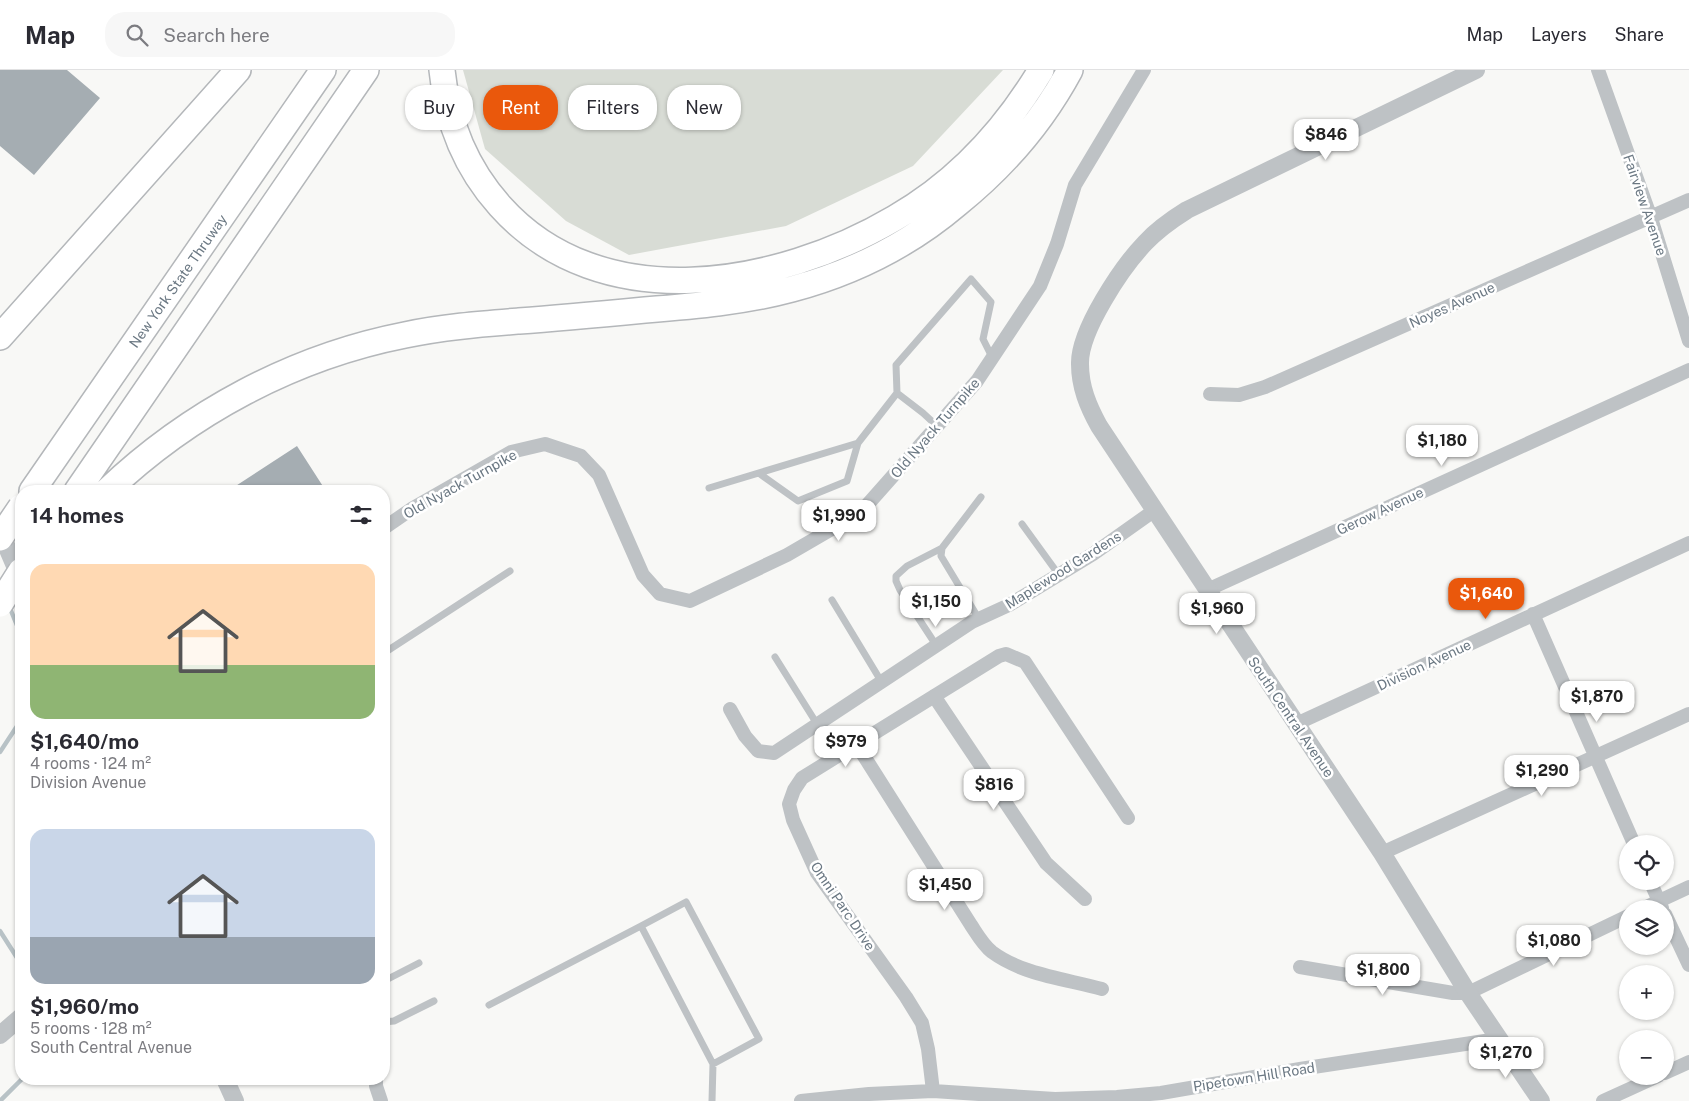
<!DOCTYPE html>
<html lang="en">
<head>
<meta charset="utf-8">
<style>
  body { margin:0; font-family:"Public Sans",sans-serif; background:#f7f7f7; color:#2b2b33; height:100vh; display:flex; flex-direction:column; font-size:19px; white-space:nowrap }
  * { box-sizing:border-box; margin:0 }
  p { font-size:16px; color:#7c7c81 }
  .icon { flex:none; width:28px; height:28px; fill:none; stroke:currentColor; stroke-width:2; stroke-linecap:round; stroke-linejoin:round }
  .map { position:relative; flex:1; overflow:hidden }
  .drawer { position:absolute; left:15px; top:415px; width:375px; height:600px; display:flex; flex-direction:column; background:#fff; border-radius:20px; box-shadow:0 1px 4px #0004 }
  .drawer>* { flex:none }
  .banner { position:absolute; left:405px; top:15px; width:475px; height:45px; display:flex; gap:10px }
  .buttons { position:absolute; left:1619px; top:765px; display:grid; gap:10px }
  .buttons a { display:grid; place-items:center; width:55px; height:55px; border-radius:50%; background:#fff; box-shadow:0 1px 4px #0004; font-size:25px }
  .price { position:absolute; translate:-50% -42px; padding:0 11px; border-radius:10px; background:#fff; color:#222; font-size:16px; line-height:32px; filter:drop-shadow(0 1px 2px #0008) }
  .price::after { content:''; position:absolute; left:50%; top:30px; width:15px; height:11px; margin-left:-8px; background:inherit; clip-path:polygon(0 0,100% 0,50% 100%) }
  .price.current { background:#ea580c; color:#fff }
  ul { padding:0; list-style:none }
  li { display:grid; align-content:center; gap:10px; height:265px; padding:0 15px }
  li span { display:grid; place-items:center; height:155px; border-radius:15px; color:#555 }
  li>.icon { margin-inline-start:auto }
  span .icon { width:90px; height:90px; fill:#fffc; stroke-width:1 }
  li b { font-size:21px }
  h2 { display:flex; justify-content:space-between; align-items:center; height:60px; padding:0 15px; font-size:21px }
  .pill { padding:0 18px; border-radius:20px; background:#fff; box-shadow:0 1px 4px #0004; font-size:18px; line-height:45px }
  .pill.current { background:#ea580c; color:#fff }
  header { display:flex; align-items:center; gap:30px; box-sizing:border-box; height:70px; padding:0 25px; background:#fff; border-bottom:1px solid #e1e1e2 }
  header strong { font-size:24px }
  nav { display:flex; gap:28px; margin-inline-start:auto; font-size:18px }
  .search { width:350px; height:45px; background:#f7f7f7; display:flex; align-items:center; gap:12px; box-sizing:border-box; padding:0 18px; border-radius:20px; color:#7c7c81; font-size:19px }
  .map>svg:first-child { display:block }
  .green { fill:#d8dcd5 }
  .lines { fill:none; stroke-linecap:round; stroke-linejoin:round }
  .stream { stroke:#b8c2c6; stroke-width:4.5 }
  .building { fill:#a5adb2 }
  .motorway-casing { stroke:#b4b7ba; stroke-width:28 }
  .service { stroke:#bec2c5; stroke-width:7 }
  .minor { stroke:#bec2c5; stroke-width:14 }
  .tertiary { stroke:#bec2c5; stroke-width:18 }
  .motorway { stroke:#fff; stroke-width:25 }
  .motorway-bridge-casing { stroke:#b4b7ba; stroke-width:28; stroke-linecap:butt }
  .motorway-bridge { stroke:#fff; stroke-width:25 }
  .labels { text-anchor:middle; dominant-baseline:central; stroke-width:5; stroke-linejoin:round; paint-order:stroke }
  .street-label { font-size:14px; fill:#6b7883; stroke:#fff }
</style>
</head>
<body>
<header>
<strong>Map</strong>
<div class="search"><svg class="icon" aria-label="search" viewBox="0 0 24 24"><circle cx="10" cy="10" r="6"/><path d="M15 15l6 6"/></svg>Search here</div>
<nav><a>Map</a><a>Layers</a><a>Share</a></nav>
</header>
<div class="map">
<svg width="1689" height="1031" viewBox="0 0 1689 1031">
  <rect width="100%" height="100%" fill="#f8f8f6"/>
  <path class="green" d="M 463,0 L 1003,0 L 913,96 L 786,156 L 629,185 L 566,151 L 485,79 Z"/>
  <g class="lines">
    <path class="stream" d="M 9,536 L 21,565
      M 0,682 L 21,650
      M 0,861 L 21,894
      M 0,1031 L 22,1009"/>
  </g>
  <path class="building" d="M 0,0 L 67,0 L 100,28 L 34,105 L 0,76 Z
    M 297,376 L 326,421 L 228,421 Z"/>
  <g class="lines">
    <defs>
      <path id="motorway" d="M 442,0 C 447,51 465,97 500,136 C 601,249 778,217 895,148 C 956,113 1005,60 1041,0
        M 0,267 L 238,0
        M 32,421 L 323,0
        M 77,421 L 366,0
        M 107,421 C 189,343 293,287 405,265 C 442,257 481,254 519,251 C 561,248 603,244 645,240 C 695,236 744,232 792,219 C 852,203 910,174 957,134 C 1003,97 1042,52 1070,0"/>
    </defs>
    <use href="#motorway" class="motorway-casing"/>
    <path class="service" d="M 897,323 L 896,295 L 971,209 L 991,232 L 983,269 L 992,287
      M 760,404 L 798,431 L 847,411 L 858,373
      M 709,418 L 858,373 L 897,323 L 923,343 L 937,356
      M 1022,454 L 1059,505
      M 832,530 L 881,611
      M 979,549 L 941,486 L 942,478 L 981,427
      M 936,575 L 900,520 L 896,511 L 896,506 L 907,496 L 942,478
      M 384,583 L 510,501
      M 775,587 L 817,654
      M 384,911 L 419,893
      M 489,935 L 641,856
      M 384,952 L 394,951 L 434,931
      M 712,1031 L 713,994 L 641,856 L 686,832 L 759,969 L 713,994"/>
    <path class="minor" d="M 1598,0 L 1651,148 L 1689,271
      M 1210,324 L 1239,325 L 1265,317 L 1689,130
      M 384,458 L 413,438 L 511,382 L 545,374 L 581,386 L 599,405 L 643,505 L 660,524 L 690,531 L 787,485 L 861,442 L 977,311 L 1040,216 L 1057,174 L 1075,115 L 1144,0
      M 1207,520 L 1689,300
      M 1533,544 L 1634,774
      M 934,626 L 1046,793 L 1085,829
      M 730,639 L 745,666 L 758,681 L 774,683 L 972,552 L 1009,535 L 1093,484 L 1155,440
      M 1296,654 L 1689,473
      M 857,675 L 971,855 C 977,864 983,875 992,882 C 1023,905 1066,909 1102,919
      M 1382,783 L 1689,644
      M 1650,811 L 1662,838
      M 1642,839 L 1689,817
      M 1665,844 L 1689,895
      M 1300,897 L 1453,923 L 1468,923 L 1628,846
      M 1665,1003 L 1689,992
      M 376,1009 L 376,1016 L 381,1031
      M 933,1021 L 928,979 L 922,953 L 906,927 L 817,803 L 793,750 L 789,734 L 794,720 L 802,708 L 999,586 L 1006,584 L 1025,592 L 1128,748
      M 801,1031 L 869,1024 L 933,1021 L 1055,1029 L 1117,1027 L 1161,1023 L 1300,999 L 1498,969
      M 1603,1031 L 1658,1006"/>
    <path class="tertiary" d="M 1476,0 L 1187,140 C 1171,150 1157,160 1145,173 C 1122,197 1079,261 1080,294 C 1080,317 1088,336 1099,356 L 1382,783 L 1468,923 L 1541,1031
      M 0,461 L 21,510
      M 0,965 L 21,947
      M 225,1009 L 235,1031"/>
    <use href="#motorway" class="motorway"/>
    <defs>
      <path id="motorway-bridge" d="M 0,468 L 21,437
        M 0,534 L 21,501"/>
    </defs>
    <use href="#motorway-bridge" class="motorway-bridge-casing"/>
    <use href="#motorway-bridge" class="motorway-bridge"/>
  </g>
  <g class="labels">
    <g class="street-label">
      <text transform="translate(1645 135) rotate(71)">Fairview Avenue</text>
      <text transform="translate(178 211) rotate(-55)">New York State Thruway</text>
      <text transform="translate(1452 235) rotate(-24)">Noyes Avenue</text>
      <text transform="translate(935 358) rotate(-49)">Old Nyack Turnpike</text>
      <text transform="translate(460 414) rotate(-29)">Old Nyack Turnpike</text>
      <text transform="translate(1380 441) rotate(-25)">Gerow Avenue</text>
      <text transform="translate(1063 500) rotate(-32)">Maplewood Gardens</text>
      <text transform="translate(1424 595) rotate(-25)">Division Avenue</text>
      <text transform="translate(1291 647) rotate(56)">South Central Avenue</text>
      <text transform="translate(843 836) rotate(56)">Omni Parc Drive</text>
      <text transform="translate(1254 1007) rotate(-9)">Pipetown Hill Road</text>
    </g>
  </g>
</svg>
<div class="buttons">
<a><svg class="icon" aria-label="locate" viewBox="0 0 24 24"><circle cx="12" cy="12" r="6"/><path d="M12 2v4M12 18v4M2 12h4M18 12h4"/></svg></a>
<a><svg class="icon" aria-label="layers" viewBox="0 0 24 24"><path d="M12 4l9 5-9 5-9-5zM3 14l9 5 9-5"/></svg></a>
<a>+</a>
<a>−</a>
</div>
<b class="price" style="left:1326px;top:91px">$846</b>
<b class="price" style="left:1442px;top:397px">$1,180</b>
<b class="price" style="left:839px;top:472px">$1,990</b>
<b class="price current" style="left:1486px;top:550px">$1,640</b>
<b class="price" style="left:936px;top:558px">$1,150</b>
<b class="price" style="left:1217px;top:565px">$1,960</b>
<b class="price" style="left:1597px;top:653px">$1,870</b>
<b class="price" style="left:846px;top:698px">$979</b>
<b class="price" style="left:1542px;top:727px">$1,290</b>
<b class="price" style="left:994px;top:741px">$816</b>
<b class="price" style="left:945px;top:841px">$1,450</b>
<b class="price" style="left:1554px;top:897px">$1,080</b>
<b class="price" style="left:1383px;top:926px">$1,800</b>
<b class="price" style="left:1506px;top:1009px">$1,270</b>
<div class="banner">
<a class="pill">Buy</a>
<a class="pill current">Rent</a>
<a class="pill">Filters</a>
<a class="pill">New</a>
</div>
<section class="drawer">
<h2>14 homes<svg class="icon" aria-label="filters" viewBox="0 0 24 24"><path d="M4 7h16M4 17h16"/><circle cx="9" cy="7" r="2"/><circle cx="15" cy="17" r="2"/></svg></h2>
<ul>
<li><span style="background:linear-gradient(#ffd9b3 65%,#8fb573 0)"><svg class="icon" aria-label="home" viewBox="0 0 24 24"><path d="M3 11l9-7 9 7M6 9v11h12V9"/></svg></span><div><b>$1,640/mo</b><p>4 rooms · 124 m²</p><p>Division Avenue</p></div></li>
<li><span style="background:linear-gradient(#c9d6e8 70%,#9aa5b1 0)"><svg class="icon" aria-label="home" viewBox="0 0 24 24"><path d="M3 11l9-7 9 7M6 9v11h12V9"/></svg></span><div><b>$1,960/mo</b><p>5 rooms · 128 m²</p><p>South Central Avenue</p></div></li>
</ul>
</section>
</div>
</body>
</html>
